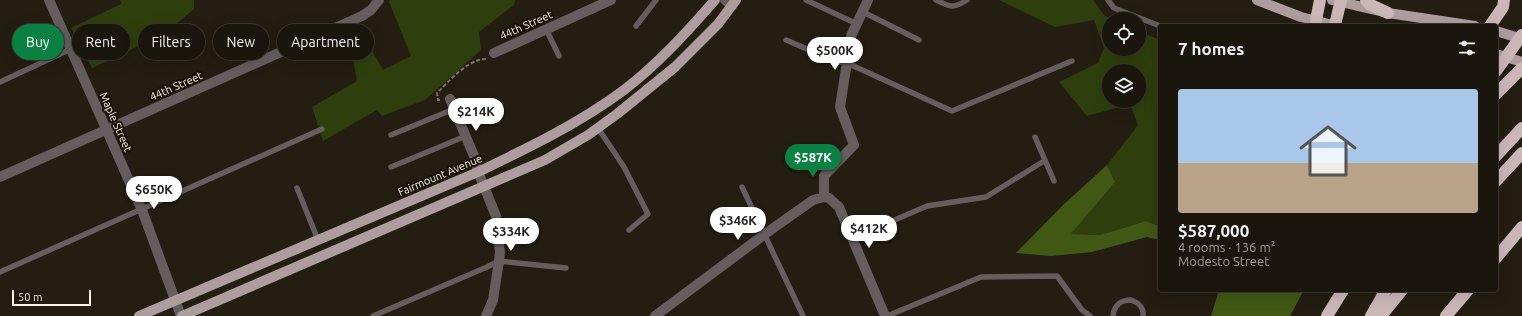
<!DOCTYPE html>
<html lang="en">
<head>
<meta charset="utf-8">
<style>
  body { margin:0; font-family:Ubuntu,sans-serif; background:#241f16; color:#f1f3f6; height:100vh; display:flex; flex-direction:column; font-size:15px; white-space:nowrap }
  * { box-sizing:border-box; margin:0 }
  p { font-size:13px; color:#a09f9d }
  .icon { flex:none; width:22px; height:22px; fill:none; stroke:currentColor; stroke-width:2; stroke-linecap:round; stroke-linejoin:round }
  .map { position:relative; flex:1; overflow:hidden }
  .side { position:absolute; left:1158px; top:24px; width:340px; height:268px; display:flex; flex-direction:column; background:#1b160d; border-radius:4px; box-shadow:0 4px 16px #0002,0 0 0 1px #39352e }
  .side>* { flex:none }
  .guide { position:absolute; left:12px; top:24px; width:380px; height:36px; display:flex; gap:8px }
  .tools { position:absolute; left:1102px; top:12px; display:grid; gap:8px }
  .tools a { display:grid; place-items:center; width:44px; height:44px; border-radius:50%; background:#1b160d; box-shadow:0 4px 16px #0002,0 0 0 1px #39352e; font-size:20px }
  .scale { position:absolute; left:12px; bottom:10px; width:79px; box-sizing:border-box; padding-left:4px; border:2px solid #f7f2ea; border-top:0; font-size:11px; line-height:14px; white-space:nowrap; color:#f7f2ea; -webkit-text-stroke:3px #1b1308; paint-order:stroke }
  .price { position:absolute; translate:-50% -34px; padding:0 9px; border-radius:14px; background:#fff; color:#222; font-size:13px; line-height:26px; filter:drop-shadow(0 1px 2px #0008) }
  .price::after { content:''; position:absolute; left:50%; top:24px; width:12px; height:9px; margin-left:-6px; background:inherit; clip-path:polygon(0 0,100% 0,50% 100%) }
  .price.on { background:#0b8043; color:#fff }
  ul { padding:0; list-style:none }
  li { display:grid; align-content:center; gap:8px; height:212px; padding:0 20px }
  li+li { border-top:1px solid #39352e }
  li span { display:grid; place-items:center; height:124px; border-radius:4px; color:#555 }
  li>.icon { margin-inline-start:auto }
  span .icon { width:72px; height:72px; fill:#fffc; stroke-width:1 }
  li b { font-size:17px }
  h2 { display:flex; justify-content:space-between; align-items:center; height:48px; padding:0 20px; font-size:17px }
  .pill { padding:0 14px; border-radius:18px; background:#1b160d; box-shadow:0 4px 16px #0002,0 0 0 1px #39352e; font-size:14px; line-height:36px }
  .pill.on { background:#0b8043; color:#fff }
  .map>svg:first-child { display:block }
  .green { fill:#2e3f0d; fill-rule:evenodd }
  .forest { fill:#415814 }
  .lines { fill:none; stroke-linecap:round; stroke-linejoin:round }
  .path { stroke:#797369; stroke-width:2; stroke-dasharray:4 2; stroke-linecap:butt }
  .lane { stroke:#655d5e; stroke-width:5.5 }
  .street { stroke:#655d5e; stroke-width:10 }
  .primary { stroke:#ae9d9e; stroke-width:10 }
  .highway { stroke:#cbb6b8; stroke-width:12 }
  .labels { text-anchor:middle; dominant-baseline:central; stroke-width:4; stroke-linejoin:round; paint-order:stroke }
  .street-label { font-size:11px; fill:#f7f2ea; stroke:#1b1308 }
</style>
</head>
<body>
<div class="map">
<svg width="1522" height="316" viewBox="0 0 1522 316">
  <rect width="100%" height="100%" fill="#241d11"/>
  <path class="green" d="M 120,0 L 194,0 L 194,9 L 164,34 L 92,68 L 71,28 L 121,4 Z
    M 390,0 L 515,0 L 514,5 L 479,32 L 481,50 L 425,100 L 382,116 L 377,110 L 323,141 L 312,107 L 357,81 L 350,42 L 363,35 L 383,70 L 411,56 L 389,2 Z
    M 999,0 L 1093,0 L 1104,15 L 1112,19 L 1109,19 L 1109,49 L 1139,49 L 1139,31 L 1160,40 L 1160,226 L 1146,221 L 1100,235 L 1071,234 L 1115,182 L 1107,165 L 1138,125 L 1130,104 L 1087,116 L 1059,82 L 1098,63 L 1104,48 L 1094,20 L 1055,27 ZM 1109,71 L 1139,71 L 1139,101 L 1109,101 Z"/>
  <path class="forest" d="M 1107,165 L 1115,182 L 1071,234 L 1100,235 L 1146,221 L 1160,226 L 1160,240 L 1147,237 L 1092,252 L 1051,256 L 1016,253 L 1063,205 Z
    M 1219,290 L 1304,290 L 1290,316 L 1211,316 Z"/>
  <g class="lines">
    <path class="path" d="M 440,100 L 438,100 L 437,93 C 449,81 468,59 486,59"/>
    <path class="lane" d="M 806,0 L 857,24
      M 936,0 C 950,7 953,9 967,0
      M 1108,0 L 1114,8 L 1160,26
      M 863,12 L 919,40
      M 636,26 L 656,0
      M 546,29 L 559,56
      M 786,40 L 835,61 L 847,63 L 952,111 L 1072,61
      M 0,82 L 71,49
      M 598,128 L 624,167 L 648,214 L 629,230
      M 391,135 L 454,109
      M 1035,137 L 1054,181
      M 391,167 L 466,136
      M 742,187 L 803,316
      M 297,188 L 318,240
      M 853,238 L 927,206 L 986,197 L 1044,161
      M 0,272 L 322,129
      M 373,316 L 487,267 L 499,261 L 566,268
      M 887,316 L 981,277 L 1057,276 L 1082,310 L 1090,316
      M 1113,316 C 1114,305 1121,300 1131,300 C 1139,303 1144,307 1143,316"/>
    <path class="street" d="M 49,0 L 142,210 L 181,316
      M 725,0 L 732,6
      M 494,53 L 611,0
      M 450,99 L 474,156 L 478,172 L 496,216 L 500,252 L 499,261 L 493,300 L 486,316
      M 0,177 L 362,16 L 371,10 L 379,0
      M 824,197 L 824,176 L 854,145 L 840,107 L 851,36 L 868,0
      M 655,316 L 765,234 L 813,200 L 824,197 L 829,198 L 839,207 L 885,316"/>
    <path class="primary" d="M 1257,0 L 1301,17 L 1337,26
      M 1332,0 L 1388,13 L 1475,26
      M 1496,31 L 1522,39
      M 1496,54 L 1522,62
      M 139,316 L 478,172 C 528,148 580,123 624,90 C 658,64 687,32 715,0
      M 182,316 L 545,160 L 588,135 L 617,114 L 675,67 L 718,24 L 736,0"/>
    <path class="highway" d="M 1366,0 L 1369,4 L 1388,13
      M 1316,20 L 1320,0
      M 1335,25 L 1341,0
      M 1490,26 L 1503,7 L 1504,0
      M 1496,71 L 1522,35
      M 1496,94 L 1522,68
      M 1496,156 L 1522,128
      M 1496,181 L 1522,153
      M 1496,258 L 1522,227
      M 1327,316 L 1343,290
      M 1371,316 L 1386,290
      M 1381,316 L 1402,290
      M 1446,316 L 1468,290"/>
  </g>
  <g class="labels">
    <g class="street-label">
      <text transform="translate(526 25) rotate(-24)">44th Street</text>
      <text transform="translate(176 86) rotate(-24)">44th Street</text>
      <text transform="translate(116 122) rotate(66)">Maple Street</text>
      <text transform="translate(440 175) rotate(-23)">Fairmount Avenue</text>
    </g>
  </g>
</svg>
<div class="tools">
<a><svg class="icon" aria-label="locate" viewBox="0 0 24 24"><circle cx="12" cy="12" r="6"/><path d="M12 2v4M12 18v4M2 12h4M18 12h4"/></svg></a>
<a><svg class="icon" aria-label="layers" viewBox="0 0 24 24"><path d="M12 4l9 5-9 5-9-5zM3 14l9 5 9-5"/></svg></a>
</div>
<div class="scale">50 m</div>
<b class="price" style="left:835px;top:71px">$500K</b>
<b class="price" style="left:476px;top:132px">$214K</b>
<b class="price on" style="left:813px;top:178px">$587K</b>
<b class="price" style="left:154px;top:210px">$650K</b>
<b class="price" style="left:738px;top:241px">$346K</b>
<b class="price" style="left:869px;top:249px">$412K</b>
<b class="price" style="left:511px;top:252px">$334K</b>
<div class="guide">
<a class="pill on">Buy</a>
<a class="pill">Rent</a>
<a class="pill">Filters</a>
<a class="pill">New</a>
<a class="pill">Apartment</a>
</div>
<section class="side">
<h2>7 homes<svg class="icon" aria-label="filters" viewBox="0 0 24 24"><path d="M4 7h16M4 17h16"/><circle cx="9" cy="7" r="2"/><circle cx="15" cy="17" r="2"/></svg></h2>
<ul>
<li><span style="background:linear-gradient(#a9c7e8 60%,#b9a48a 0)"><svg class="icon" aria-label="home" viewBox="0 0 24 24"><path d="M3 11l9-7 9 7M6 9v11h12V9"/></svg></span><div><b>$587,000</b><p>4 rooms · 136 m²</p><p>Modesto Street</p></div></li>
</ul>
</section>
</div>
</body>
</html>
